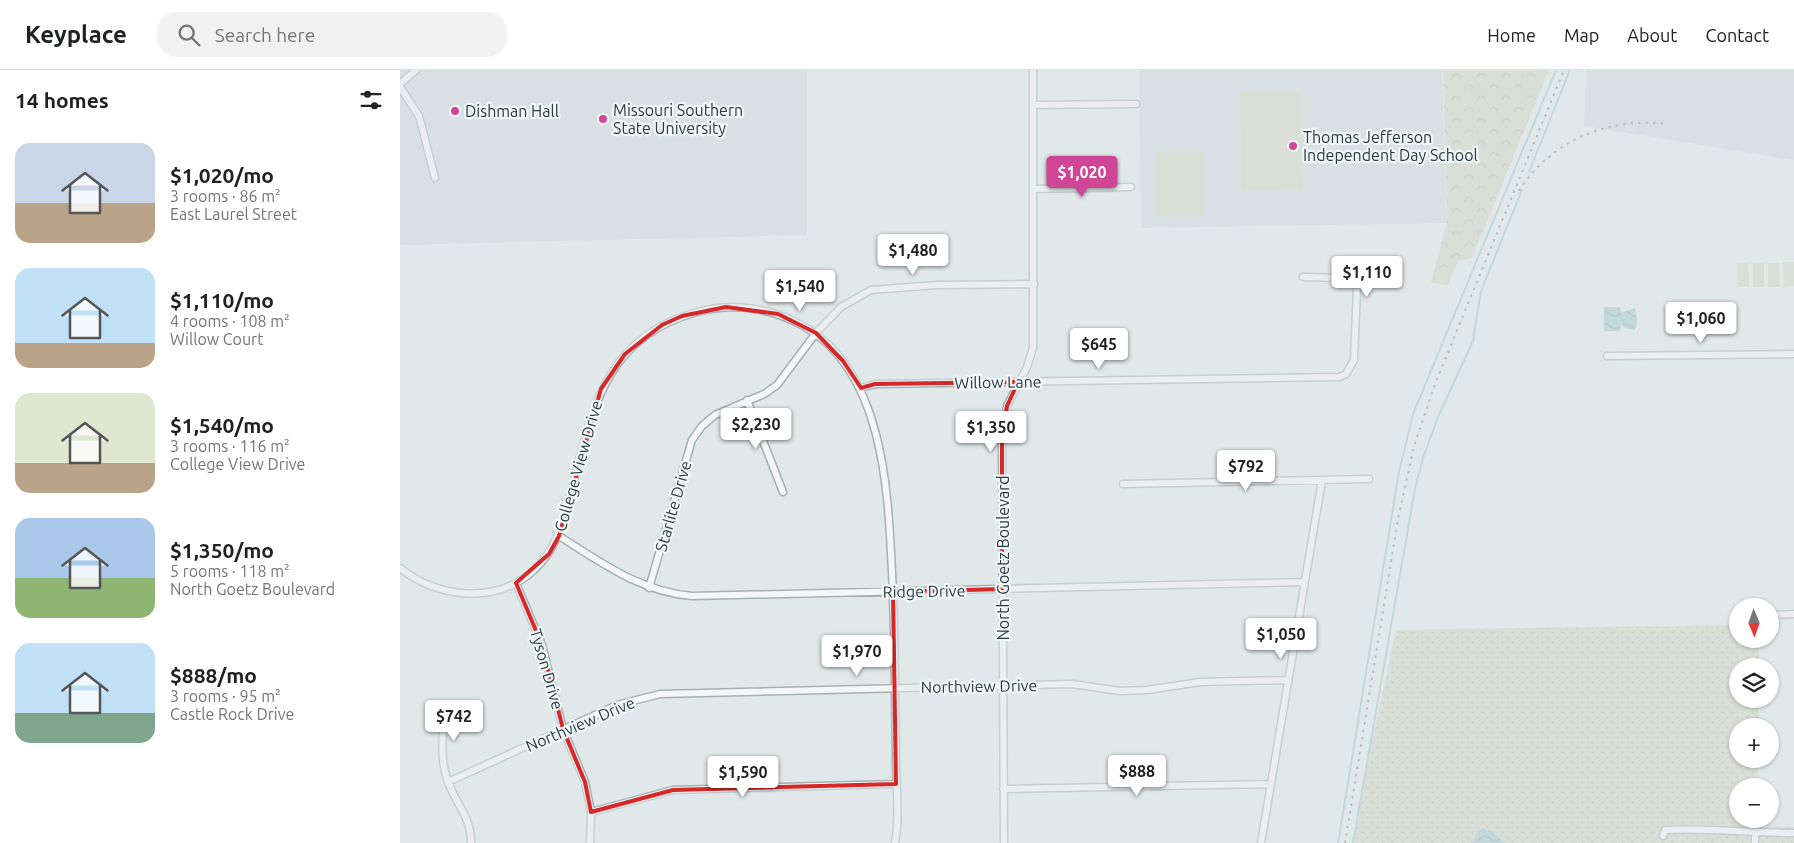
<!DOCTYPE html>
<html lang="en">
<head>
<meta charset="utf-8">
<style>
  body { margin:0; font-family:Ubuntu,sans-serif; background:#f2f2f2; color:#202124; height:100vh; display:flex; flex-direction:column; font-size:19px; white-space:nowrap }
  * { box-sizing:border-box; margin:0 }
  p { font-size:16px; color:#757577 }
  .icon { flex:none; width:28px; height:28px; fill:none; stroke:currentColor; stroke-width:2; stroke-linecap:round; stroke-linejoin:round }
  .map { position:relative; flex:1; overflow:hidden }
  .side { display:flex; flex-direction:column; background:#fff; width:400px }
  .side>* { flex:none }
  .needle { width:32px; rotate:178deg }
  .buttons { position:absolute; left:1329px; top:528px; display:grid; gap:10px }
  .buttons a { display:grid; place-items:center; width:50px; height:50px; border-radius:50%; background:#fff; box-shadow:0 1px 4px #0004; font-size:25px }
  .price { position:absolute; translate:-50% -42px; padding:0 11px; border-radius:5px; background:#fff; color:#222; font-size:16px; line-height:32px; filter:drop-shadow(0 1px 2px #0008) }
  .price::after { content:''; position:absolute; left:50%; top:30px; width:15px; height:11px; margin-left:-8px; background:inherit; clip-path:polygon(0 0,100% 0,50% 100%) }
  .price.active { background:#ce4695; color:#fff }
  ul { padding:0; list-style:none }
  li { display:flex; align-items:center; gap:15px; height:125px; padding:0 15px }
  li span { display:grid; place-items:center; flex:none; width:140px; height:100px; border-radius:15px; color:#555 }
  li>.icon { margin-inline-start:auto }
  span .icon { width:60px; height:60px; fill:#fffc; stroke-width:1 }
  li b { font-size:21px }
  h2 { display:flex; justify-content:space-between; align-items:center; height:60px; padding:0 15px; font-size:21px }
  header { display:flex; align-items:center; gap:30px; box-sizing:border-box; height:70px; padding:0 25px; background:#fff; border-bottom:1px solid #e0e0e0 }
  header strong { font-size:24px }
  nav { display:flex; gap:28px; margin-inline-start:auto; font-size:18px }
  .search { width:350px; height:45px; background:#f2f2f2; display:flex; align-items:center; gap:12px; box-sizing:border-box; padding:0 18px; border-radius:20px; color:#757577; font-size:19px }
  main { display:flex; flex:1; min-height:0 }
  .map>svg:first-child { display:block }
  .built { fill:#cfd8dc }
  .grass { fill:url(#grass-dots) }
  .forest { fill:url(#forest-crowns) }
  .garden { fill:#ced4c2 }
  .water { fill:url(#water-waves) }
  .lines { fill:none; stroke-linecap:round; stroke-linejoin:round }
  .stream { stroke:#9cc6ca; stroke-width:2 }
  .street-casing { stroke:#a6b1b4; stroke-width:9 }
  .street { stroke:#f4f7f8; stroke-width:6 }
  .rail { stroke:#7a8e93; stroke-width:2; stroke-dasharray:2.5 5; stroke-linecap:butt }
  .marked { fill:none; stroke:#d62828; stroke-width:4; stroke-linejoin:round }
  .poi-dot { fill:#ce4695; stroke:#f1f6f7; stroke-width:2 }
  .labels { text-anchor:middle; dominant-baseline:central; stroke-width:4.5; stroke-linejoin:round; paint-order:stroke }
  .poi-label { font-size:16px; fill:#293c41; stroke:#f1f6f7; text-anchor:start }
  .street-label { font-size:16px; fill:#293c41; stroke:#f1f6f7 }
</style>
</head>
<body>
<header>
<strong>Keyplace</strong>
<div class="search"><svg class="icon" aria-label="search" viewBox="0 0 24 24"><circle cx="10" cy="10" r="6"/><path d="M15 15l6 6"/></svg>Search here</div>
<nav><a>Home</a><a>Map</a><a>About</a><a>Contact</a></nav>
</header>
<main>
<section class="side">
<h2>14 homes<svg class="icon" aria-label="filters" viewBox="0 0 24 24"><path d="M4 7h16M4 17h16"/><circle cx="9" cy="7" r="2"/><circle cx="15" cy="17" r="2"/></svg></h2>
<ul>
<li><span style="background:linear-gradient(#c9d6e8 60%,#b9a48a 0)"><svg class="icon" aria-label="home" viewBox="0 0 24 24"><path d="M3 11l9-7 9 7M6 9v11h12V9"/></svg></span><div><b>$1,020/mo</b><p>3 rooms · 86 m²</p><p>East Laurel Street</p></div></li>
<li><span style="background:linear-gradient(#bfe0f5 75%,#b9a48a 0)"><svg class="icon" aria-label="home" viewBox="0 0 24 24"><path d="M3 11l9-7 9 7M6 9v11h12V9"/></svg></span><div><b>$1,110/mo</b><p>4 rooms · 108 m²</p><p>Willow Court</p></div></li>
<li><span style="background:linear-gradient(#dfe7d0 70%,#b9a48a 0)"><svg class="icon" aria-label="home" viewBox="0 0 24 24"><path d="M3 11l9-7 9 7M6 9v11h12V9"/></svg></span><div><b>$1,540/mo</b><p>3 rooms · 116 m²</p><p>College View Drive</p></div></li>
<li><span style="background:linear-gradient(#a9c7e8 60%,#8fb573 0)"><svg class="icon" aria-label="home" viewBox="0 0 24 24"><path d="M3 11l9-7 9 7M6 9v11h12V9"/></svg></span><div><b>$1,350/mo</b><p>5 rooms · 118 m²</p><p>North Goetz Boulevard</p></div></li>
<li><span style="background:linear-gradient(#bfe0f5 70%,#7fa58c 0)"><svg class="icon" aria-label="home" viewBox="0 0 24 24"><path d="M3 11l9-7 9 7M6 9v11h12V9"/></svg></span><div><b>$888/mo</b><p>3 rooms · 95 m²</p><p>Castle Rock Drive</p></div></li>
</ul>
</section>
<div class="map">
<svg width="1394" height="773" viewBox="0 0 1394 773">
  <defs>
    <pattern id="grass-dots" width="8" height="8" patternUnits="userSpaceOnUse" patternTransform="scale(1.25)"><rect width="8" height="8" fill="#ced4c2"/><path d="M2 2h.1M6 6h.1" fill="none" stroke="#b1b7a8" stroke-width="1.8" stroke-linecap="round"/></pattern>
    <pattern id="forest-crowns" width="20" height="18" patternUnits="userSpaceOnUse" patternTransform="scale(1.25)"><rect width="20" height="18" fill="#ced4c2"/><path d="M2 6a3 3 0 1 1 6 0M12 15a3 3 0 1 1 6 0" fill="none" stroke="#b1b7a8"/></pattern>
    <pattern id="water-waves" width="16" height="10" patternUnits="userSpaceOnUse" patternTransform="scale(1.25)"><rect width="16" height="10" fill="#9cc6ca"/><path d="M0 5q4-4 8 0t8 0" fill="none" stroke="#7fa2a6"/></pattern>
  </defs>
  <rect width="100%" height="100%" fill="#e1e8ea"/>
  <path class="built" d="M 0,0 L 407,0 L 407,165 L 0,175 Z
    M 739,0 L 1042,0 L 1047,153 L 741,158 Z
    M 1186,0 L 1394,0 L 1394,90 L 1184,56 Z"/>
  <path class="grass" d="M 1337,555 L 1338,569 L 1359,569 L 1359,596 L 1338,596 L 1338,629 L 1359,629 L 1359,656 L 1338,656 L 1338,689 L 1358,689 L 1358,716 L 1338,716 L 1338,749 L 1358,749 L 1358,757 L 1394,757 L 1394,773 L 954,773 L 958,737 L 996,560 Z"/>
  <path class="forest" d="M 1043,0 L 1149,0 L 1072,188 L 1058,191 L 1048,215 L 1031,213 L 1047,153 Z"/>
  <path class="garden" d="M 900,21 L 902,119 L 842,120 L 840,22 Z
    M 803,81 L 804,146 L 756,147 L 755,82 Z
    M 1383,192 L 1394,192 L 1394,216 L 1384,217 Z
    M 1337,193 L 1348,193 L 1349,217 L 1338,217 Z
    M 1353,193 L 1364,193 L 1364,217 L 1353,217 Z
    M 1368,193 L 1379,193 L 1380,217 L 1368,217 Z"/>
  <path class="water" d="M 1204,237 L 1220,237 L 1221,243 L 1235,238 L 1237,251 L 1235,260 L 1224,258 L 1221,253 L 1220,261 L 1204,261 Z
    M 1083,758 L 1092,762 L 1105,773 L 1074,773 L 1076,763 Z"/>
  <g class="lines">
    <path class="stream" d="M 1129,102 L 1170,0
      M 938,773 L 999,402 L 1013,344 L 1156,0
      M 953,773 L 1015,419 L 1023,388 L 1038,347 L 1073,271 L 1081,221 L 1122,120"/>
    <defs>
      <path id="street" d="M 0,14 L 16,0
        M 0,17 L 19,46 L 35,108
        M 633,35 L 736,34
        M 633,119 L 731,117
        M 1207,286 L 1394,284
        M 461,318 L 475,314 L 939,307 L 946,304 L 954,290 L 957,218 L 953,210 L 944,208 L 903,207
        M 347,330 L 383,422
        M 723,414 L 969,409
        M 159,466 C 202,493 241,522 292,526 L 904,512
        M 0,498 C 38,528 96,535 134,500 C 157,479 162,453 170,425 C 192,343 202,268 297,242 C 333,232 373,238 405,257 C 484,303 488,422 492,502 C 495,564 495,626 496,688 C 496,716 500,746 495,773
        M 116,513 L 142,575 L 163,659 L 185,712 L 191,742 L 190,773
        M 249,518 L 292,370 L 302,356 L 315,345 L 364,324 L 377,315 L 416,263 L 441,237 L 471,220 L 537,215 L 634,214
        M 1370,545 L 1394,544
        M 44,635 C 44,659 39,686 47,709 C 55,734 71,745 71,773
        M 48,712 L 217,635 L 260,624 L 672,614 L 720,621 L 747,620 L 800,612 L 888,610
        M 603,719 L 871,714
        M 191,742 L 273,720 L 496,714
        M 1355,763 L 1355,773
        M 1263,766 L 1265,760 C 1308,758 1351,763 1394,763
        M 604,773 L 602,366 L 607,336 L 627,297 L 633,278 L 633,0
        M 861,773 L 922,410"/>
    </defs>
    <use href="#street" class="street-casing"/>
    <use href="#street" class="street"/>
    <path class="rail" d="M 1119,121 C 1150,71 1209,47 1265,54
      M 945,773 L 998,449 L 1014,376 L 1035,314 L 1164,0"/>
  </g>
  <path d="M0 0H1394V773H0ZM 326,237 L 378,244 L 416,263 L 443,291 L 461,318 L 475,314 L 618,312 L 607,336 L 602,366 L 602,519 L 493,522 L 496,714 L 273,720 L 191,742 L 185,712 L 163,659 L 142,575 L 116,513 L 149,484 L 159,466 L 201,319 L 225,284 L 262,255 L 282,246 Z" fill="#e1e8ea" fill-opacity=".55" fill-rule="evenodd"/>
  <path class="marked" d="M 326,237 L 378,244 L 416,263 L 443,291 L 461,318 L 475,314 L 618,312 L 607,336 L 602,366 L 602,519 L 493,522 L 496,714 L 273,720 L 191,742 L 185,712 L 163,659 L 142,575 L 116,513 L 149,484 L 159,466 L 201,319 L 225,284 L 262,255 L 282,246 Z"/>
  <g class="poi-dot">
    <circle cx="55" cy="41" r="5"/>
    <circle cx="203" cy="49" r="5"/>
    <circle cx="893" cy="76" r="5"/>
  </g>
  <g class="labels">
    <g class="poi-label">
      <text x="213" y="40">Missouri Southern<tspan x="213" dy="18">State University</tspan></text>
      <text x="65" y="41">Dishman Hall</text>
      <text x="903" y="67">Thomas Jefferson<tspan x="903" dy="18">Independent Day School</tspan></text>
    </g>
    <g class="street-label">
      <text transform="translate(598 312) rotate(-1)">Willow Lane</text>
      <text transform="translate(178 396) rotate(-74)">College View Drive</text>
      <text transform="translate(273 436) rotate(-74)">Starlite Drive</text>
      <text transform="translate(603 488) rotate(-90)">North Goetz Boulevard</text>
      <text transform="translate(524 521) rotate(-1)">Ridge Drive</text>
      <text transform="translate(147 599) rotate(74)">Tyson Drive</text>
      <text transform="translate(579 616) rotate(-1)">Northview Drive</text>
      <text transform="translate(180 654) rotate(-23)">Northview Drive</text>
    </g>
  </g>
</svg>
<div class="buttons">
<a><svg class="needle" viewBox="-14 -14 28 28"><path d="M0-13l5 13h-10z" fill="#e53935"/><path d="M0 13l5-13h-10z" fill="#757577"/></svg></a>
<a><svg class="icon" aria-label="layers" viewBox="0 0 24 24"><path d="M12 4l9 5-9 5-9-5zM3 14l9 5 9-5"/></svg></a>
<a>+</a>
<a>−</a>
</div>
<b class="price active" style="left:682px;top:128px">$1,020</b>
<b class="price" style="left:513px;top:206px">$1,480</b>
<b class="price" style="left:967px;top:228px">$1,110</b>
<b class="price" style="left:400px;top:242px">$1,540</b>
<b class="price" style="left:1301px;top:274px">$1,060</b>
<b class="price" style="left:699px;top:300px">$645</b>
<b class="price" style="left:356px;top:380px">$2,230</b>
<b class="price" style="left:591px;top:383px">$1,350</b>
<b class="price" style="left:846px;top:422px">$792</b>
<b class="price" style="left:881px;top:590px">$1,050</b>
<b class="price" style="left:457px;top:607px">$1,970</b>
<b class="price" style="left:54px;top:672px">$742</b>
<b class="price" style="left:737px;top:727px">$888</b>
<b class="price" style="left:343px;top:728px">$1,590</b>
</div>
</main>
</body>
</html>
